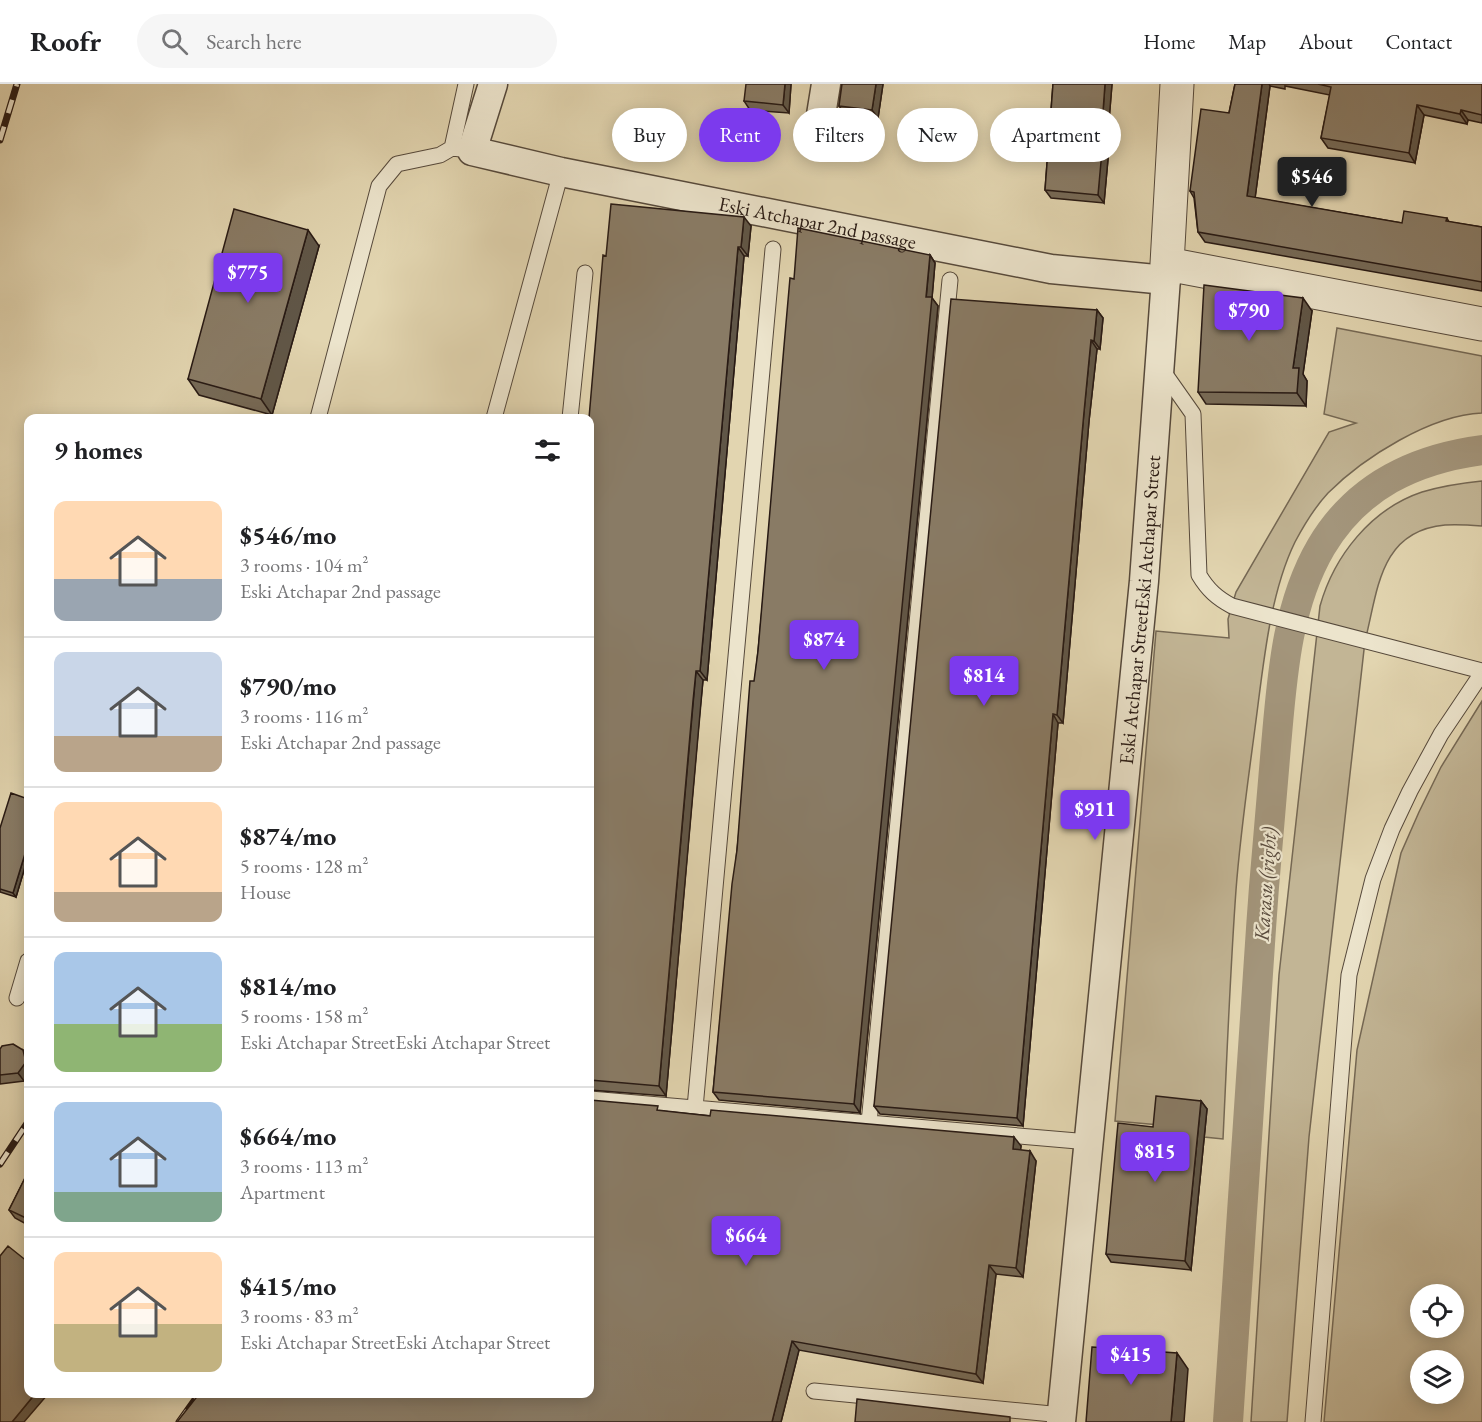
<!DOCTYPE html>
<html lang="en">
<head>
<meta charset="utf-8">
<style>
  body { margin:0; font-family:"EB Garamond",serif; background:#f6f6f6; color:#202124; height:100vh; display:flex; flex-direction:column; font-size:22px; white-space:nowrap }
  * { box-sizing:border-box; margin:0 }
  p { font-size:20px; color:#757577 }
  .icon { flex:none; width:33px; height:33px; fill:none; stroke:currentColor; stroke-width:2; stroke-linecap:round; stroke-linejoin:round }
  .map { position:relative; flex:1; overflow:hidden }
  .drawer { position:absolute; left:24px; top:330px; width:570px; height:984px; display:flex; flex-direction:column; background:#fff; border-radius:12px; box-shadow:0 3px 15px #0003 }
  .drawer>* { flex:none }
  .top-card { position:absolute; left:612px; top:24px; width:570px; height:54px; display:flex; gap:12px }
  .buttons { position:absolute; left:1410px; top:1200px; display:grid; gap:12px }
  .buttons a { display:grid; place-items:center; width:54px; height:54px; border-radius:50%; background:#fff; box-shadow:0 3px 15px #0003; font-size:30px }
  .price { position:absolute; translate:-50% -51px; padding:0 14px; border-radius:6px; background:#7c3aed; color:#fff; font-size:20px; line-height:39px; filter:drop-shadow(0 2px 3px #0008) }
  .price::after { content:''; position:absolute; left:50%; top:36px; width:18px; height:14px; margin-left:-9px; background:inherit; clip-path:polygon(0 0,100% 0,50% 100%) }
  .price.current { background:#222; color:#fff }
  ul { padding:0; list-style:none }
  li { display:flex; align-items:center; gap:18px; height:150px; padding:0 30px }
  li+li { border-top:2px solid #e0e0e0 }
  li span { display:grid; place-items:center; flex:none; width:168px; height:120px; border-radius:12px; color:#555 }
  li>.icon { margin-inline-start:auto }
  span .icon { width:72px; height:72px; fill:#fffc; stroke-width:1 }
  li b { font-size:26px }
  h2 { display:flex; justify-content:space-between; align-items:center; height:72px; padding:0 30px; font-size:26px }
  .chip { padding:0 21px; border-radius:27px; background:#fff; box-shadow:0 3px 15px #0003; font-size:21px; line-height:54px }
  .chip.current { background:#7c3aed; color:#fff }
  header { display:flex; align-items:center; gap:36px; box-sizing:border-box; height:84px; padding:0 30px; background:#fff; border-bottom:2px solid #e0e0e0 }
  header strong { font-size:28px }
  nav { display:flex; gap:33px; margin-inline-start:auto; font-size:21px }
  .search { width:420px; height:54px; background:#f6f6f6; display:flex; align-items:center; gap:15px; box-sizing:border-box; padding:0 21px; border-radius:33px; color:#757577; font-size:22px }
  .map>svg:first-child { display:block }
  .green { fill:#c2b595; stroke:#756854; stroke-width:1.5; fill-rule:evenodd }
  .lines { fill:none; stroke-linecap:round; stroke-linejoin:round }
  .canal { stroke:#a3957b; stroke-width:30 }
  .service-casing { stroke:#56493b; stroke-width:17 }
  .minor-casing { stroke:#56493b; stroke-width:31 }
  .tertiary-casing { stroke:#56493b; stroke-width:35 }
  .service { stroke:#ece4cc; stroke-width:15 }
  .minor { stroke:#ece4cc; stroke-width:28 }
  .tertiary { stroke:#ece4cc; stroke-width:33 }
  .rail-casing { stroke:#281a14; stroke-width:7 }
  .rail { stroke:#ece4cc; stroke-width:4.5; stroke-dasharray:14; stroke-linecap:butt }
  .wall { fill:#766a57; stroke:#281a14; stroke-width:1.5 }
  .shaded-wall { fill:#605647; stroke:#281a14; stroke-width:1.5 }
  .building { fill:#897b65; stroke:#281a14; stroke-width:1.5 }
  .labels { text-anchor:middle; dominant-baseline:central; stroke-width:4.5; stroke-linejoin:round; paint-order:stroke }
  .street-label { font-size:20px; fill:#281a14; stroke:#ece4cc }
  .water-label { font-size:21px; font-style:italic; fill:#594b3d; stroke:#ece4cc }
</style>
</head>
<body>
<header>
<strong>Roofr</strong>
<div class="search"><svg class="icon" aria-label="search" viewBox="0 0 24 24"><circle cx="10" cy="10" r="6"/><path d="M15 15l6 6"/></svg>Search here</div>
<nav><a>Home</a><a>Map</a><a>About</a><a>Contact</a></nav>
</header>
<div class="map">
<svg width="1482" height="1338" viewBox="0 0 1482 1338">
  <rect width="100%" height="100%" fill="#e2d5b0"/>
  <filter id="stains"><feTurbulence type="fractalNoise" baseFrequency=".00333" numOctaves="4"/><feColorMatrix values="0 0 0 0 .2 0 0 0 0 .09 0 0 0 0 .02 0 0 0 .5 -.17"/></filter>
  <radialGradient id="worn" r=".72"><stop offset=".6" stop-color="#630" stop-opacity="0"/><stop offset="1" stop-color="#630" stop-opacity=".3"/></radialGradient>
  <path class="green" d="M 1337,244 L 1482,272 L 1482,329 C 1431,331 1364,373 1328,409 C 1315,423 1304,441 1295,458 C 1269,511 1263,585 1255,644 C 1248,697 1240,752 1236,806 C 1230,889 1227,972 1223,1055 L 1204,1053 L 1206,1025 L 1160,1041 L 1115,1037 L 1156,547 L 1229,554 L 1228,535 L 1236,508 L 1329,348 L 1356,339 L 1324,330 Z
    M 1482,397 L 1482,442 C 1470,441 1457,440 1445,441 C 1379,447 1378,507 1365,557 L 1309,1053 L 1287,1338 L 1251,1338 L 1279,891 L 1320,522 C 1334,472 1371,425 1422,408 C 1442,402 1462,399 1482,397 Z
    M 1482,617 L 1482,1338 L 1324,1338 L 1357,966 L 1401,769 L 1419,728 L 1441,683 ZM 1454,1210 L 1454,1244 L 1420,1244 L 1420,1210 ZM 1454,1276 L 1454,1310 L 1420,1310 L 1420,1276 Z"/>
  <g class="lines">
    <path class="canal" d="M 1228,1338 C 1239,1159 1251,981 1264,803 C 1268,756 1272,709 1276,662 C 1282,595 1286,523 1321,463 C 1357,402 1414,375 1482,366"/>
    <defs>
      <path id="service" d="M 461,65 L 452,64 L 466,0
        M 1162,286 L 1193,330 L 1199,491 C 1208,506 1217,514 1232,522 L 1482,587
        M 318,334 L 379,102 L 397,80 L 440,71 L 452,64
        M 494,334 L 561,88
        M 570,334 L 585,189
        M 17,914 L 28,877
        M 590,1015 L 1089,1058
        M 695,1024 L 773,165
        M 869,1039 L 950,196
        M 814,1307 L 1062,1331
        M 1313,1338 L 1349,891 L 1373,795 L 1392,745 L 1410,707 L 1441,650 L 1482,589"/>
      <g id="minor">
        <path id="s1" d="M 493,0 L 472,67 L 561,88 L 1051,185 L 1166,196"/>
        <path d="M 821,31 L 826,0"/>
        <path id="s2" d="M 1061,1338 L 1144,497 L 1167,180"/>
      </g>
      <path id="tertiary" d="M 1177,0 L 1167,180 L 1482,240"/>
    </defs>
    <use href="#service" class="service-casing"/>
    <use href="#minor" class="minor-casing"/>
    <use href="#tertiary" class="tertiary-casing"/>
    <use href="#service" class="service"/>
    <use href="#minor" class="minor"/>
    <use href="#tertiary" class="tertiary"/>
    <defs>
      <path id="rail" d="M 0,56 L 17,0
        M 0,1080 L 28,1038
        M 179,1338 L 199,1310"/>
    </defs>
    <use href="#rail" class="rail-casing"/>
    <use href="#rail" class="rail"/>
  </g>
  <path class="wall" d="M 791,0 L 789,29 L 750,26 L 744,17 Z
    M 842,0 L 883,0 L 878,34 L 845,30 L 839,22 Z
    M 1053,0 L 1112,0 L 1107,61 L 1109,64 L 1104,119 L 1051,114 L 1045,106 Z
    M 1235,0 L 1482,0 L 1482,39 L 1468,36 L 1467,40 L 1424,31 L 1415,79 L 1328,64 L 1321,54 L 1330,11 L 1285,2 L 1285,5 L 1270,2 L 1255,114 L 1402,139 L 1447,134 L 1449,138 L 1482,143 L 1482,207 L 1205,158 L 1198,148 L 1194,114 L 1190,107 L 1229,29 Z
    M 751,142 L 748,172 L 744,172 L 707,596 L 703,596 L 700,626 L 666,1012 L 590,1006 L 590,334 L 606,172 Z
    M 319,162 L 272,331 L 199,311 L 188,295 Z
    M 930,171 L 935,179 L 932,214 L 938,222 L 860,1029 L 719,1016 L 713,1008 L 737,766 L 758,567 L 794,195 Z
    M 1097,226 L 1103,234 L 1100,265 L 1097,265 L 1089,337 L 1063,639 L 1058,639 L 1023,1042 L 880,1030 L 874,1022 Z
    M 1312,227 L 1303,290 L 1307,297 L 1306,322 L 1206,320 L 1198,308 Z
    M 28,715 L 28,773 L 16,813 L 0,808 L 0,744 Z
    M 0,965 L 28,973 L 28,990 L 24,997 L 0,1000 Z
    M 1201,1017 L 1207,1025 L 1191,1186 L 1111,1178 L 1106,1170 L 1153,1043 Z
    M 661,1027 L 1021,1062 L 1020,1066 L 1036,1077 L 1023,1193 L 996,1190 L 983,1299 L 799,1266 L 781,1338 Z
    M 28,1088 L 28,1141 L 15,1134 L 9,1126 Z"/>
  <path class="shaded-wall" d="M 785,0 L 791,0 L 789,29 L 783,21 Z
    M 876,0 L 883,0 L 878,34 L 872,26 Z
    M 1105,0 L 1112,0 L 1107,61 L 1109,64 L 1104,119 L 1098,111 L 1101,56 Z
    M 1262,0 L 1269,0 L 1270,2 L 1254,122 L 1247,112 Z
    M 1417,21 L 1424,31 L 1415,79 L 1409,69 Z
    M 1461,26 L 1468,36 L 1467,40 L 1460,30 Z
    M 744,133 L 751,142 L 748,172 L 741,163 Z
    M 308,146 L 319,162 L 272,331 L 261,315 Z
    M 738,163 L 744,172 L 707,596 L 700,587 Z
    M 930,171 L 935,179 L 932,214 L 938,222 L 860,1029 L 854,1020 Z
    M 1303,214 L 1312,227 L 1303,290 L 1307,297 L 1306,322 L 1297,309 L 1293,284 Z
    M 1097,226 L 1103,234 L 1100,265 L 1094,257 Z
    M 1091,256 L 1097,265 L 1089,337 L 1063,639 L 1057,631 L 1084,328 Z
    M 696,587 L 703,596 L 666,1012 L 659,1002 Z
    M 1053,630 L 1058,639 L 1023,1042 L 1017,1034 Z
    M 28,760 L 28,773 L 16,813 L 13,809 Z
    M 23,966 L 28,973 L 28,990 L 24,997 L 18,989 Z
    M 1201,1017 L 1207,1025 L 1191,1186 L 1185,1177 Z
    M 1014,1053 L 1021,1062 L 1020,1075 L 1013,1065 Z
    M 1030,1067 L 1036,1077 L 1023,1193 L 1016,1184 Z
    M 989,1181 L 996,1190 L 983,1299 L 976,1290 Z
    M 792,1257 L 799,1266 L 781,1338 L 772,1338 Z
    M 1177,1269 L 1188,1285 L 1184,1338 L 1171,1338 Z
    M 35,1310 L 48,1310 L 24,1338 L 12,1338 Z"/>
  <path class="building" d="M 746,0 L 785,0 L 783,21 L 744,17 Z
    M 842,0 L 876,0 L 872,26 L 839,22 Z
    M 1053,0 L 1105,0 L 1101,56 L 1103,56 L 1098,111 L 1045,106 Z
    M 1235,0 L 1262,0 L 1247,112 L 1402,139 L 1404,127 L 1447,134 L 1446,137 L 1482,143 L 1482,198 L 1198,148 L 1194,108 L 1190,107 L 1201,25 L 1229,29 Z
    M 1318,0 L 1482,0 L 1482,31 L 1461,26 L 1460,30 L 1417,21 L 1409,69 L 1321,54 L 1331,3 Z
    M 611,120 L 744,133 L 741,163 L 738,163 L 700,587 L 696,587 L 693,617 L 659,1002 L 590,996 L 589,334 L 603,171 L 606,172 Z
    M 234,125 L 308,146 L 261,315 L 188,295 Z
    M 798,144 L 930,171 L 926,213 L 932,213 L 854,1020 L 713,1008 L 732,800 L 737,766 L 750,597 L 754,597 L 758,567 L 784,262 L 790,194 L 794,195 Z
    M 1204,201 L 1303,214 L 1293,284 L 1299,284 L 1297,309 L 1198,308 Z
    M 951,215 L 1097,226 L 1094,257 L 1091,256 L 1084,328 L 1057,631 L 1053,630 L 1017,1034 L 874,1022 Z
    M 11,709 L 28,715 L 28,760 L 13,809 L 0,805 L 0,744 Z
    M 13,960 L 23,966 L 26,978 L 18,989 L 0,991 L 0,965 L 2,962 Z
    M 1156,1012 L 1201,1017 L 1185,1177 L 1106,1170 L 1118,1039 L 1153,1043 Z
    M 590,1016 L 658,1022 L 657,1026 L 710,1032 L 711,1026 L 1014,1053 L 1013,1065 L 1030,1067 L 1016,1184 L 989,1181 L 976,1290 L 792,1257 L 772,1338 L 177,1338 L 199,1310 L 590,1310 Z
    M 28,1088 L 28,1135 L 9,1126 Z
    M 8,1162 L 28,1178 L 28,1310 L 35,1310 L 12,1338 L 0,1338 L 0,1172 Z
    M 1092,1263 L 1177,1269 L 1171,1338 L 1086,1338 Z
    M 857,1315 L 1010,1333 L 1010,1338 L 855,1338 Z"/>
  <g class="labels">
    <g class="street-label">
      <text stroke="none"><textPath href="#s1" startOffset="423">Eski Atchapar 2nd passage</textPath></text>
      <text stroke="none"><textPath href="#s2" startOffset="816">Eski Atchapar StreetEski Atchapar Street</textPath></text>
    </g>
    <g class="water-label">
      <text transform="translate(1265 800) rotate(-86)">Karasu (right)</text>
    </g>
  </g>
  <rect width="100%" height="100%" filter="url(#stains)"/>
  <rect width="100%" height="100%" fill="url(#worn)"/>
</svg>
<div class="buttons">
<a><svg class="icon" aria-label="locate" viewBox="0 0 24 24"><circle cx="12" cy="12" r="6"/><path d="M12 2v4M12 18v4M2 12h4M18 12h4"/></svg></a>
<a><svg class="icon" aria-label="layers" viewBox="0 0 24 24"><path d="M12 4l9 5-9 5-9-5zM3 14l9 5 9-5"/></svg></a>
</div>
<b class="price current" style="left:1312px;top:124px">$546</b>
<b class="price" style="left:248px;top:220px">$775</b>
<b class="price" style="left:1249px;top:258px">$790</b>
<b class="price" style="left:824px;top:587px">$874</b>
<b class="price" style="left:984px;top:623px">$814</b>
<b class="price" style="left:1095px;top:757px">$911</b>
<b class="price" style="left:1155px;top:1099px">$815</b>
<b class="price" style="left:746px;top:1183px">$664</b>
<b class="price" style="left:1131px;top:1302px">$415</b>
<div class="top-card">
<a class="chip">Buy</a>
<a class="chip current">Rent</a>
<a class="chip">Filters</a>
<a class="chip">New</a>
<a class="chip">Apartment</a>
</div>
<section class="drawer">
<h2>9 homes<svg class="icon" aria-label="filters" viewBox="0 0 24 24"><path d="M4 7h16M4 17h16"/><circle cx="9" cy="7" r="2"/><circle cx="15" cy="17" r="2"/></svg></h2>
<ul>
<li><span style="background:linear-gradient(#ffd9b3 65%,#9aa5b1 0)"><svg class="icon" aria-label="home" viewBox="0 0 24 24"><path d="M3 11l9-7 9 7M6 9v11h12V9"/></svg></span><div><b>$546/mo</b><p>3 rooms · 104 m²</p><p>Eski Atchapar 2nd passage</p></div></li>
<li><span style="background:linear-gradient(#c9d6e8 70%,#b9a48a 0)"><svg class="icon" aria-label="home" viewBox="0 0 24 24"><path d="M3 11l9-7 9 7M6 9v11h12V9"/></svg></span><div><b>$790/mo</b><p>3 rooms · 116 m²</p><p>Eski Atchapar 2nd passage</p></div></li>
<li><span style="background:linear-gradient(#ffd9b3 75%,#b9a48a 0)"><svg class="icon" aria-label="home" viewBox="0 0 24 24"><path d="M3 11l9-7 9 7M6 9v11h12V9"/></svg></span><div><b>$874/mo</b><p>5 rooms · 128 m²</p><p>House</p></div></li>
<li><span style="background:linear-gradient(#a9c7e8 60%,#8fb573 0)"><svg class="icon" aria-label="home" viewBox="0 0 24 24"><path d="M3 11l9-7 9 7M6 9v11h12V9"/></svg></span><div><b>$814/mo</b><p>5 rooms · 158 m²</p><p>Eski Atchapar StreetEski Atchapar Street</p></div></li>
<li><span style="background:linear-gradient(#a9c7e8 75%,#7fa58c 0)"><svg class="icon" aria-label="home" viewBox="0 0 24 24"><path d="M3 11l9-7 9 7M6 9v11h12V9"/></svg></span><div><b>$664/mo</b><p>3 rooms · 113 m²</p><p>Apartment</p></div></li>
<li><span style="background:linear-gradient(#ffd9b3 60%,#c2b280 0)"><svg class="icon" aria-label="home" viewBox="0 0 24 24"><path d="M3 11l9-7 9 7M6 9v11h12V9"/></svg></span><div><b>$415/mo</b><p>3 rooms · 83 m²</p><p>Eski Atchapar StreetEski Atchapar Street</p></div></li>
</ul>
</section>
</div>
</body>
</html>
